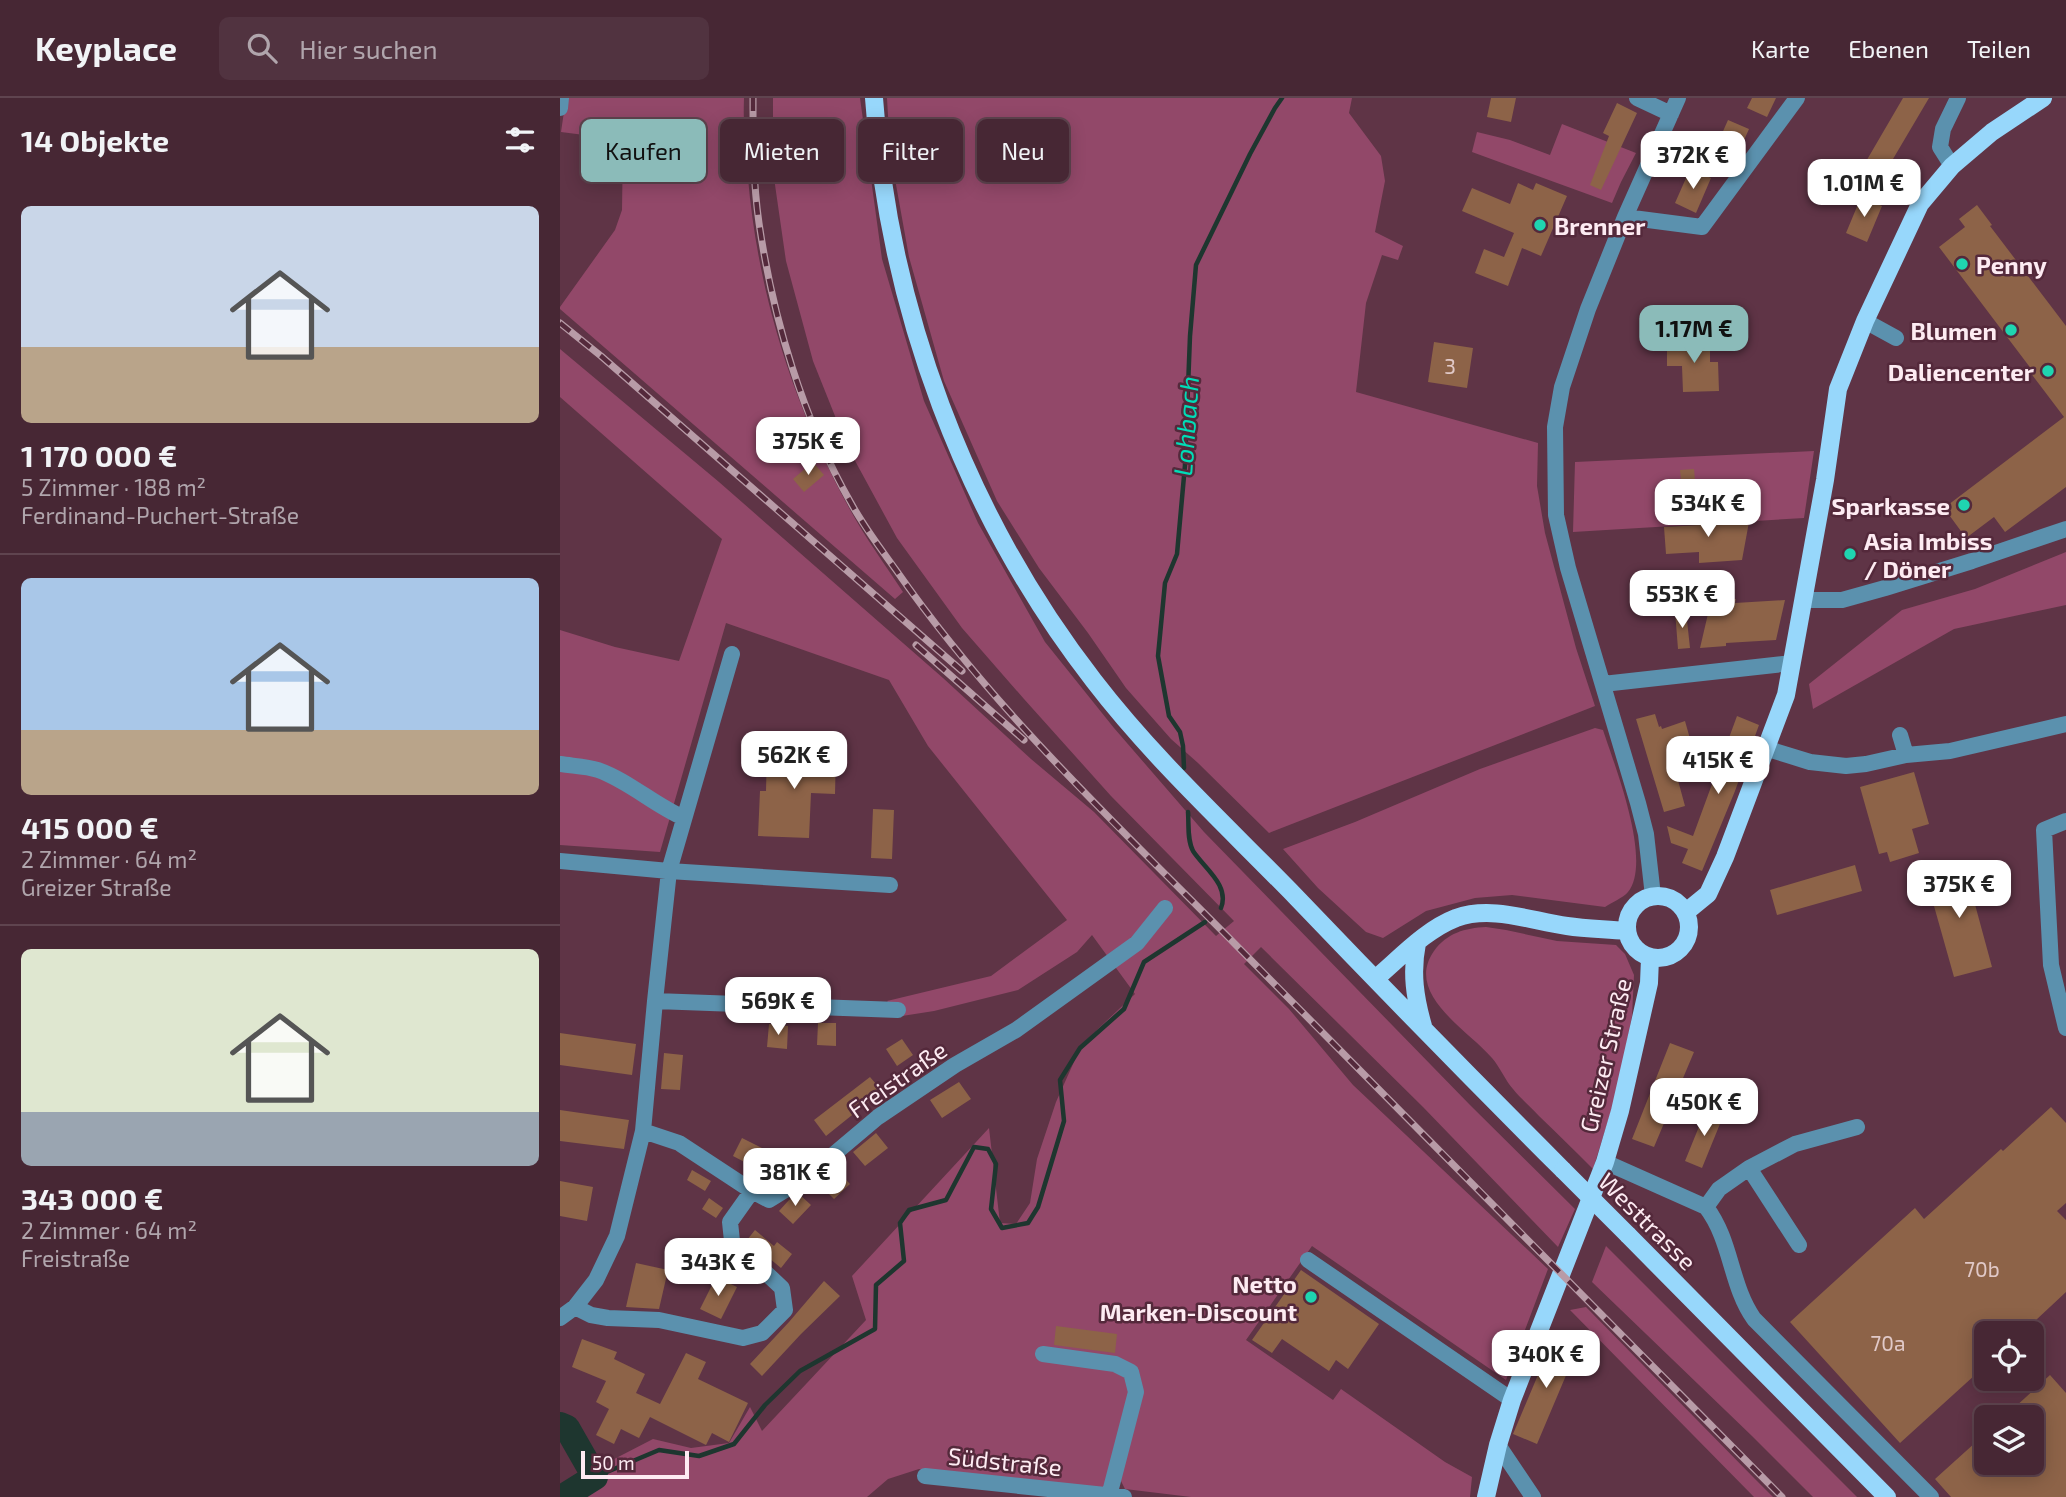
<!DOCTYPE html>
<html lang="de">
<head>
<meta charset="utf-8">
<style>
  body { margin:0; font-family:"Exo 2",sans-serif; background:#513340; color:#f1f3f6; height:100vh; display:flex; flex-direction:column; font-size:26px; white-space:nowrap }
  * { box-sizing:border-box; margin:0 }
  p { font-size:23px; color:#b0a5ac }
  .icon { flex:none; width:38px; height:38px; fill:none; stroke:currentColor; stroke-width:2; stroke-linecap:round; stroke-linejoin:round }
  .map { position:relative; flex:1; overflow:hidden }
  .sheet { display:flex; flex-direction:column; background:#472734; width:560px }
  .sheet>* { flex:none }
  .guide { position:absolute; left:21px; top:21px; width:665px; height:63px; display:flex; gap:14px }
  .buttons { position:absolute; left:1414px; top:1223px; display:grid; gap:14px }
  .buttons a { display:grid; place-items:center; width:70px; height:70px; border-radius:10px; background:#472734; box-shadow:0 4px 18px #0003,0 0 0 2px #5f444f; font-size:35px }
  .scale { position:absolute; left:21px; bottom:18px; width:108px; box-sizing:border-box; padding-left:7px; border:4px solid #fdebf2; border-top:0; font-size:19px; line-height:24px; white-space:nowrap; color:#fdebf2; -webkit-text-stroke:5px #54293b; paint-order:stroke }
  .price { position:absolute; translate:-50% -60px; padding:0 16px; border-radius:14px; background:#fff; color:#222; font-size:23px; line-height:46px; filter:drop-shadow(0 2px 4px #0008) }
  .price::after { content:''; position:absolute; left:50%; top:42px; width:21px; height:16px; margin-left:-10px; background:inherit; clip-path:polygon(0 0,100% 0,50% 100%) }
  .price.current { background:#8bbbb9; color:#111 }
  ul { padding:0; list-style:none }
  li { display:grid; align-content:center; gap:14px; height:371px; padding:0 21px }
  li+li { border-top:2px solid #5f444f }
  li span { display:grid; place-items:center; height:217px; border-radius:10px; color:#555 }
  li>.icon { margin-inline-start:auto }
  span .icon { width:126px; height:126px; fill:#fffc; stroke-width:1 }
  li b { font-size:30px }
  h2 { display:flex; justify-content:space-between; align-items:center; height:84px; padding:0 21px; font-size:30px }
  .chip { padding:0 24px; border-radius:10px; background:#472734; box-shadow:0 4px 18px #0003,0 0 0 2px #5f444f; font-size:24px; line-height:63px }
  .chip.current { background:#8bbbb9; color:#111 }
  header { display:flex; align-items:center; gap:42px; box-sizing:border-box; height:98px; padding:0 35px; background:#472734; border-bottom:2px solid #5f444f }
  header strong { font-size:33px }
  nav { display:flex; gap:38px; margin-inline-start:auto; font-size:24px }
  .search { width:490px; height:63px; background:#513340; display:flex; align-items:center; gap:18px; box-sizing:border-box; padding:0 24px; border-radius:10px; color:#b0a5ac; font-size:26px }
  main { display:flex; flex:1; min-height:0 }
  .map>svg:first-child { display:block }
  .green { fill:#924869 }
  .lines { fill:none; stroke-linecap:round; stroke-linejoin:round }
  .stream { stroke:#1e362f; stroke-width:4.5 }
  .river { stroke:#1e362f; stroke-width:26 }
  .building { fill:#8d6348 }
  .minor { stroke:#5b91ae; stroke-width:16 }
  .major { stroke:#97d7fb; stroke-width:18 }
  .rail-casing { stroke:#b89ba7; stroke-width:7 }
  .rail { stroke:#54293b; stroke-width:4.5; stroke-dasharray:13; stroke-linecap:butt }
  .major-bridge { stroke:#97d7fb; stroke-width:18 }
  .poi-dot { fill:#1fd5b0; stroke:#54293b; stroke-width:2.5 }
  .labels { text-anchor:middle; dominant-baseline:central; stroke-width:5; stroke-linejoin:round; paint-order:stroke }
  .number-label { font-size:21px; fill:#e1c9c8 }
  .poi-label { font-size:24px; font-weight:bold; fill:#fdebf2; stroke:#54293b; text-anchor:end }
  .street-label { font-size:24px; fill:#fdebf2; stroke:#54293b }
  .water-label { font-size:26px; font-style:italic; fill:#00ddb7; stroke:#54293b }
</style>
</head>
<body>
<header>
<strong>Keyplace</strong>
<div class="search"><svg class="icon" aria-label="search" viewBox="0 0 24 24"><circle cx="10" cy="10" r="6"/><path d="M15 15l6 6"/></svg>Hier suchen</div>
<nav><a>Karte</a><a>Ebenen</a><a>Teilen</a></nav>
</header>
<main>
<section class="sheet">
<h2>14 Objekte<svg class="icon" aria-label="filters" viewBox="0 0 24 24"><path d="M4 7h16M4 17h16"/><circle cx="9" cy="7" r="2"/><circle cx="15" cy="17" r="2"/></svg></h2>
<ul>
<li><span style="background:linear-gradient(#c9d6e8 65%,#b9a48a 0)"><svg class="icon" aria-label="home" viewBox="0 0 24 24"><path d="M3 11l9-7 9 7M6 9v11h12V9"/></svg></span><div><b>1 170 000 €</b><p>5 Zimmer · 188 m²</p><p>Ferdinand-Puchert-Straße</p></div></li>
<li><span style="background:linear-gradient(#a9c7e8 70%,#b9a48a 0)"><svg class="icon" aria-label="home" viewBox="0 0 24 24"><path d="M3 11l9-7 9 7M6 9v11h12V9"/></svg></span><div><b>415 000 €</b><p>2 Zimmer · 64 m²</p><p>Greizer Straße</p></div></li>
<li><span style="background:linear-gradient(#dfe7d0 75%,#9aa5b1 0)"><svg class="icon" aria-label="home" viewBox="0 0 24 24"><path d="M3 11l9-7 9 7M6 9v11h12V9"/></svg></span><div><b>343 000 €</b><p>2 Zimmer · 64 m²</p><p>Freistraße</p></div></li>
</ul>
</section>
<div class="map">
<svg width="1506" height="1399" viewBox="0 0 1506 1399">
  <rect width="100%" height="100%" fill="#5f3446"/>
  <path class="green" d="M 6,0 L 184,0 C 183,27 185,53 188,80 C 198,196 233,306 288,408 C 304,438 324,465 343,494 L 335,501 L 0,211 L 0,209 L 55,132 L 62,112 L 63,42 L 1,34 Z
    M 213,0 L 300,0 L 322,161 L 364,303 L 418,425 L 485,544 L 554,630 L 644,734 L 910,1007 L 1015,1111 L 998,1149 L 863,1009 L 701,849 L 684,866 L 729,911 L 793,987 L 988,1171 L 946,1282 L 752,1148 L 686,1242 L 773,1302 L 781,1291 L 885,1364 L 912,1379 L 910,1399 L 631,1399 L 565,1391 L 560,1381 L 543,1390 L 359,1371 L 328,1381 L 307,1399 L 0,1399 L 0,1389 L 93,1341 L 131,1350 L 169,1345 L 190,1309 L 202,1333 L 306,1222 L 292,1178 L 429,1030 L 440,1125 L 456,1126 L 470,1105 L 477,1061 L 496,1004 L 522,946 L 575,896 L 532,837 L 517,854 L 458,892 L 374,913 L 342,918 L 327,903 L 431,878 L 507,822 L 368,648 L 329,582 L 166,525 L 100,754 L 0,747 L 0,532 L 55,549 L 119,563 L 162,441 L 0,299 L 0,251 L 159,384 L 383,580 L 471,661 L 534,714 L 656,838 L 674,823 L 551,698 L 464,601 L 402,530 L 337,440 L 287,348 L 253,263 L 226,163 L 213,73 Z
    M 327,0 L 792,0 L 789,15 L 821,58 L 825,83 L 815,134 L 843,148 L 838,162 L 822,157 L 806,205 L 796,294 L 978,345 L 977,388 L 985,435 L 1016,550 L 1035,608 L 709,735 L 638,665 L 611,641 L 566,590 L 528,535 L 479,470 L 437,403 L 384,283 L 349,159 L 330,53 Z
    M 1002,26 L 1076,55 L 1061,84 L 1052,105 L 912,54 L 917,34 L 950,42 L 990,57 Z
    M 1254,353 L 1244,420 L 1013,434 L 1015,364 Z
    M 1506,454 L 1506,507 L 1394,531 L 1253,611 L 1249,586 L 1342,512 L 1415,491 Z
    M 1035,630 L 1043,632 C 1054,666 1093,763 1068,794 C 1063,800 1052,804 1045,809 L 952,797 L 915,800 L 866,813 L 823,840 L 806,834 L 758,790 L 723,751 L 795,724 L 920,671 Z
    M 926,829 L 946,832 L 997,843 L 1056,847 L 1065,856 L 1074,877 L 1072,918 L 1057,994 L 1033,1071 C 1015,1053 997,1035 979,1018 C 971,1009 961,1001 953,991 C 945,982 940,969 932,960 C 907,931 844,896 874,853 C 887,835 905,830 926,829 Z
    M 1046,1148 L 1297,1399 L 1253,1399 L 1192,1338 L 1032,1184 Z
    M 1026,1209 L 1195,1381 L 1213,1399 L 1194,1399 L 1010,1212 Z"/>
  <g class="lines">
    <path class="stream" d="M 624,670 L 623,648 L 620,634 L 609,618 L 598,558 L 605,485 L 617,456 L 625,367 L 630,238 L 636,167 L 690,56 L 715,10 L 722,0
      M 628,714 C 629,726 627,742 633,753 C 644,770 670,787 661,810
      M 35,1379 L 99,1352 L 139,1358 L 174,1346 L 205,1307 L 240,1273 L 315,1231 L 316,1187 L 344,1163 L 340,1125 L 349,1112 L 386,1102 L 414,1049 L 428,1051 L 436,1066 L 431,1111 L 442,1130 L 468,1125 L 478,1109 L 504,1023 L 500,982 L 520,950 L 564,911 L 584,864 L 645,824"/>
    <path class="river" d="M 0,1327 L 7,1330 L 35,1379 L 3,1399"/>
  </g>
  <path class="building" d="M 931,0 L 956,0 L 951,24 L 927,19 Z
    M 1192,0 L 1216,0 L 1207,19 L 1187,10 Z
    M 1343,0 L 1369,0 L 1320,83 L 1301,72 Z
    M 1057,5 L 1077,15 L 1041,92 L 1030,87 L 1049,38 L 1043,35 Z
    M 1168,22 L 1189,31 L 1173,67 L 1152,58 Z
    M 1130,71 L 1151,80 L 1136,115 L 1115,105 Z
    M 958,85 L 973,92 L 976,85 L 1007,98 L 981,158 L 962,150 L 948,188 L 915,175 L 924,151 L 944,159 L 954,135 L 902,113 L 912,90 L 950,106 Z
    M 1301,99 L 1322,108 L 1307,144 L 1286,135 Z
    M 1417,107 L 1432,127 L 1430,128 L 1506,228 L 1506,389 L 1445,434 L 1434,419 L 1406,440 L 1384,410 L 1504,319 L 1470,274 L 1472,272 L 1379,149 L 1405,129 L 1399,121 Z
    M 1150,243 L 1150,264 L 1158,264 L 1159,293 L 1123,294 L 1122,268 L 1107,268 L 1107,244 Z
    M 874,244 L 913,250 L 907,290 L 868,284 Z
    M 253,364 L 264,377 L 244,394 L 233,381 Z
    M 1134,371 L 1135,382 L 1121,383 L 1120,372 Z
    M 1141,408 L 1152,408 L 1152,426 L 1189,424 L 1182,462 L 1139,465 L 1139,454 L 1106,456 L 1104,429 L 1141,427 Z
    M 1176,501 L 1175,505 L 1225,502 L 1216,542 L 1166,545 L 1166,548 L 1140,550 L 1151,503 Z
    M 1115,513 L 1126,513 L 1130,550 L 1118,551 Z
    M 1095,616 L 1099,629 L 1101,628 L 1102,631 L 1125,623 L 1138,669 L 1116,675 L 1125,708 L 1104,714 L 1076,621 Z
    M 1177,618 L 1199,627 L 1175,693 L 1142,773 L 1122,765 L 1128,751 L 1111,745 L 1107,728 L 1133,738 Z
    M 207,651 L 276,654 L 275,696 L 251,695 L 249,740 L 198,738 L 200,693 L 206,693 Z
    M 1354,674 L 1369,726 L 1352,731 L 1359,755 L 1330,764 L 1327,754 L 1319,756 L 1300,689 Z
    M 313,711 L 334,712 L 332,761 L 311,760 Z
    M 1404,766 L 1432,869 L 1394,879 L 1365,776 Z
    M 1295,767 L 1302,793 L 1217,817 L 1210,792 Z
    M 258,925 L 276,925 L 276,948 L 257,947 Z
    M 209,926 L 228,928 L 227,951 L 207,949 Z
    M 0,935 L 76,946 L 72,977 L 0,967 Z
    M 342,941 L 353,957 L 337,968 L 326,951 Z
    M 1110,945 L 1134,954 L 1094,1049 L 1072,1041 Z
    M 104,955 L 123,957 L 120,992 L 101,991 Z
    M 310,979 L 322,993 L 266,1038 L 254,1022 Z
    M 399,984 L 411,1001 L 382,1020 L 370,1002 Z
    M 1147,1009 L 1164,1016 L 1142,1070 L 1125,1063 Z
    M 1491,1009 L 1506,1025 L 1506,1105 L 1497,1113 L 1506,1122 L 1506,1194 L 1461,1236 L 1426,1236 L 1426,1267 L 1340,1345 L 1230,1224 L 1355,1110 L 1364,1121 L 1441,1051 L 1443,1053 Z
    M 0,1012 L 69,1022 L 64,1051 L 0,1043 Z
    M 316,1035 L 328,1050 L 305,1068 L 293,1054 Z
    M 182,1040 L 202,1050 L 192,1068 L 173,1058 Z
    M 274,1069 L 290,1086 L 274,1101 L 257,1084 Z
    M 132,1072 L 151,1083 L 145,1093 L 127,1082 Z
    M 0,1083 L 33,1089 L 27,1123 L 0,1118 Z
    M 239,1096 L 251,1107 L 233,1126 L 219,1113 L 229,1102 Z
    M 149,1100 L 163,1110 L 156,1120 L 142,1111 Z
    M 195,1132 L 214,1148 L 217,1144 L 232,1156 L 221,1170 L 187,1142 Z
    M 76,1165 L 108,1172 L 99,1211 L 66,1209 Z
    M 741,1172 L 819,1226 L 788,1271 L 776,1262 L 769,1273 L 722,1241 L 712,1255 L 692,1242 Z
    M 156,1179 L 177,1189 L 161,1221 L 140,1211 Z
    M 264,1183 L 280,1198 L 241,1236 L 202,1278 L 190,1266 L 229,1224 Z
    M 496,1228 L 557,1236 L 555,1255 L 494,1247 Z
    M 994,1239 L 1018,1249 L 977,1346 L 953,1336 Z
    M 22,1241 L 57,1254 L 54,1261 L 85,1276 L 76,1295 L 100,1306 L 126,1255 L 146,1264 L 138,1281 L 188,1305 L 169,1344 L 152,1335 L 146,1347 L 90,1319 L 79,1340 L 61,1331 L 54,1346 L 36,1337 L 49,1311 L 36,1304 L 46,1283 L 12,1269 Z
    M 1490,1277 L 1506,1295 L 1506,1399 L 1391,1399 L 1375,1381 L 1426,1335 L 1426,1365 L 1472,1365 L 1472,1320 L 1443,1320 Z"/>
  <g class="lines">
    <path class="minor" d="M 1077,0 L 1111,16
      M 0,10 L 1,0
      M 1392,68 L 1380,49 L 1383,31 L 1398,0
      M 1065,119 L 1142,129 L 1237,0
      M 1305,223 L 1336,240
      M 1243,502 L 1282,502 L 1325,490 L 1412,463 L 1506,431
      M 172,556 L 109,773 L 330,787
      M 1043,586 L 1232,565
      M 1340,637 L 1346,657
      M 1205,650 L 1250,664 L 1286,668 L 1306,666 L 1346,657 L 1390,653 L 1506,626
      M 0,666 C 12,668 26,668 38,672 C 69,683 94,707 124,720
      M 1506,723 L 1484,732 L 1491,867 L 1506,930
      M 0,763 L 109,773 L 95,903 L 83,1033 L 57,1138 L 36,1182 L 15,1209 L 0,1220
      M 1093,798 L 1086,736 L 1078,705 L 1008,470 L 996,417 L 995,329 L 1002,289 L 1028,211 L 1065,119 L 1118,0
      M 95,903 L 338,912
      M 83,1033 L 119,1045 L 192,1093 L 209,1102 L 248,1078 L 318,1019 L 395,967 L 456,932 L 577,845 L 605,810
      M 1045,1064 L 1146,1109 C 1172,1143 1170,1187 1194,1221 L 1371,1399
      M 1189,1070 L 1235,1046 L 1297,1029
      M 1146,1109 L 1159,1091 L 1189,1070 L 1239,1147
      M 748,1162 L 952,1302
      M 15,1209 L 31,1217 L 48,1220 L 99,1222 L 183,1240 L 202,1235 L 225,1212 L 222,1190 L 172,1143 L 170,1124 L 192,1093
      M 483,1256 L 555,1266 L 571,1274 L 576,1294 L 549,1398
      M 938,1347 L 973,1399
      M 365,1378 L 564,1399"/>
    <path class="major" d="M 314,0 C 328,209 405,417 534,583 C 594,661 667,728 736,799 C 824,891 913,982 1003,1072
      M1067 829a31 31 0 1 1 62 0a31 31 0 1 1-62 0Z
      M 1126,814 L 1148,796 L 1165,759 L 1226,597 L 1265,382 L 1278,291 L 1305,223 L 1360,106 L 1392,68 L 1432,34 L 1483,0
      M 857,845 C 851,875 855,900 863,928
      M 815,881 C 840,860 865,832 896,820 C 932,807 971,823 1007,828 C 1027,831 1047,831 1066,833
      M 1068,1137 L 1327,1399
      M 926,1399 L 938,1347 L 952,1302 L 1045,1064 L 1060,1013 L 1089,885 L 1090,860"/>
    <defs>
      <path id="rail" d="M 193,0 C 193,42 193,84 199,125 C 213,221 243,321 291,405 C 304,429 321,451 336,472 C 432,610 556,726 673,844 C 856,1029 1039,1214 1222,1399
        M 0,225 L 41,258 L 402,573
        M 356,547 L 464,642"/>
    </defs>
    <use href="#rail" class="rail-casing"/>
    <use href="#rail" class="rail"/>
    <path class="major-bridge" d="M 1003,1072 L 1068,1137"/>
  </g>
  <g class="poi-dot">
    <circle cx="980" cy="127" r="7"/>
    <circle cx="1402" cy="166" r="7"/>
    <circle cx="1451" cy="232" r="7"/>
    <circle cx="1488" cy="273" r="7"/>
    <circle cx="1404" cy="407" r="7"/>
    <circle cx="1290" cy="456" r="7"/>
    <circle cx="751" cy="1199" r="7"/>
  </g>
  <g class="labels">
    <g class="number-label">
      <text x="890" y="267">3</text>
      <text x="1422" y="1170">70b</text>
      <text x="1328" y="1244">70a</text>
    </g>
    <g class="poi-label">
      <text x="994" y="127" text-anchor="start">Brenner</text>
      <text x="1416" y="166" text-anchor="start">Penny</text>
      <text x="1437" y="232">Blumen</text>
      <text x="1474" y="273">Daliencenter</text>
      <text x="1390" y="407">Sparkasse</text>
      <text x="1304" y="442" text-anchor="start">Asia Imbiss<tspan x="1304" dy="28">/ Döner</tspan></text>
      <text x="737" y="1185">Netto<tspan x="737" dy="28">Marken-Discount</tspan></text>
    </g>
    <g class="street-label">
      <text transform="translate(1045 957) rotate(-77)">Greizer Straße</text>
      <text transform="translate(337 981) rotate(-35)">Freistraße</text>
      <text transform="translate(1088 1123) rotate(45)">Westtrasse</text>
      <text transform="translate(445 1363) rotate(6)">Südstraße</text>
    </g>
    <g class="water-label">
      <text transform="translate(625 328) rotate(-86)">Lohbach</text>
    </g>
  </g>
</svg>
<div class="buttons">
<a><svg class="icon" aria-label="locate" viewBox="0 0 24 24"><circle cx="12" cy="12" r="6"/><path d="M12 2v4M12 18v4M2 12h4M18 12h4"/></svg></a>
<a><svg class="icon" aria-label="layers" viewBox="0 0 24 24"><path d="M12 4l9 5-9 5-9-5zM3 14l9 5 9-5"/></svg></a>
</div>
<div class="scale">50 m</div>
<b class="price" style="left:1133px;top:93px">372K €</b>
<b class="price" style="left:1304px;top:121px">1.01M €</b>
<b class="price current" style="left:1134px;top:267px">1.17M €</b>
<b class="price" style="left:248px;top:379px">375K €</b>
<b class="price" style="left:1148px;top:441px">534K €</b>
<b class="price" style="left:1122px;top:532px">553K €</b>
<b class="price" style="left:234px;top:693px">562K €</b>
<b class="price" style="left:1158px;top:698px">415K €</b>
<b class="price" style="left:1399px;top:822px">375K €</b>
<b class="price" style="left:218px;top:939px">569K €</b>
<b class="price" style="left:1144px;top:1040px">450K €</b>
<b class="price" style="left:235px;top:1110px">381K €</b>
<b class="price" style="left:158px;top:1200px">343K €</b>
<b class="price" style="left:986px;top:1292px">340K €</b>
<div class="guide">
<a class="chip current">Kaufen</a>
<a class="chip">Mieten</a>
<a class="chip">Filter</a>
<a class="chip">Neu</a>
</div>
</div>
</main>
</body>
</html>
